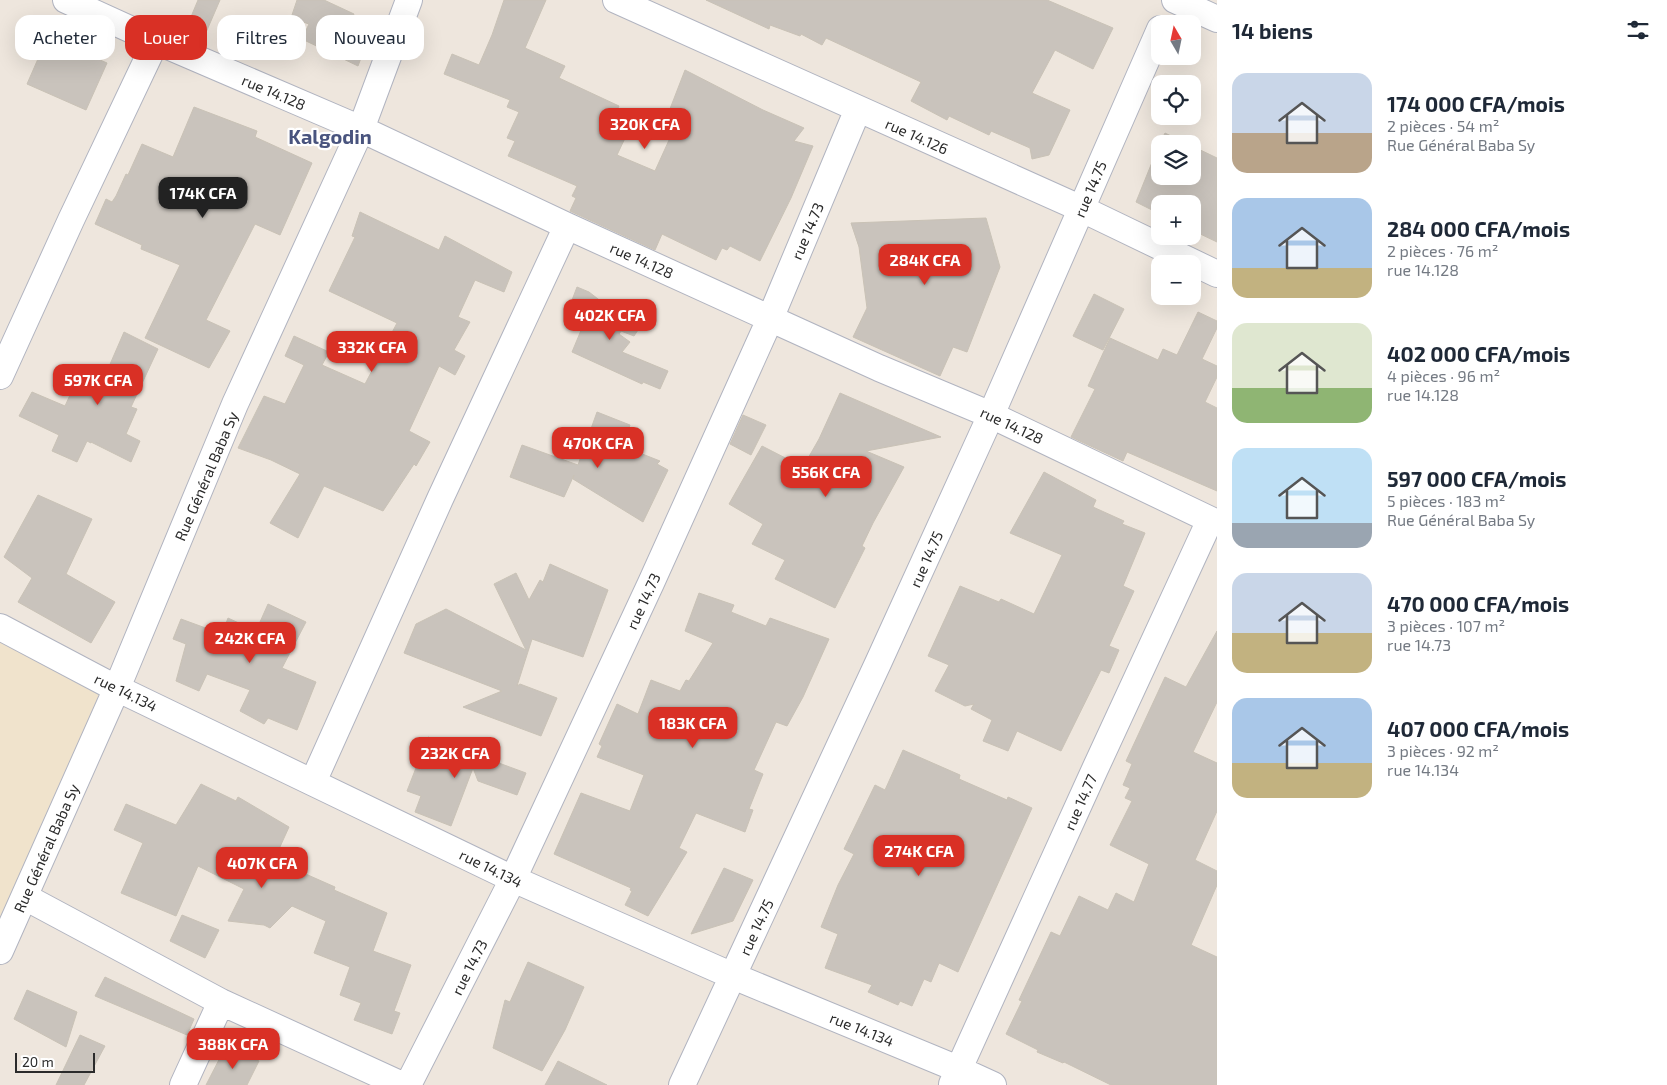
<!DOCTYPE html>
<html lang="fr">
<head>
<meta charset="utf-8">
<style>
  body { margin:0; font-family:"Exo 2",sans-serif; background:#f6f6f7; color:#1f2937; height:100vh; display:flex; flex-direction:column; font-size:19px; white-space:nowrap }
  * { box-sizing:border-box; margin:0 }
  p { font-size:16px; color:#747a83 }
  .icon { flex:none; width:28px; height:28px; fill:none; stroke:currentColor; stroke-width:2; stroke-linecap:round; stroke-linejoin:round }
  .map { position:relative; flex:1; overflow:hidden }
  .side { display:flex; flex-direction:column; background:#fff; width:450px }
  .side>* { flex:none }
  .hud { position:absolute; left:15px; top:15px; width:475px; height:45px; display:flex; gap:10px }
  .needle { width:32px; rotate:351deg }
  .tools { position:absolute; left:1151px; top:15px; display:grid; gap:10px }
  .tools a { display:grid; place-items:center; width:50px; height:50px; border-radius:10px; background:#fff; box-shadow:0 5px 20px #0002; font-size:25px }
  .scale { position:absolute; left:15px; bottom:12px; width:80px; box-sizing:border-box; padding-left:5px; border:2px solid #2b2b2b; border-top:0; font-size:14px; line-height:18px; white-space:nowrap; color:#2b2b2b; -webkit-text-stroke:4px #fff; paint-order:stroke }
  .price { position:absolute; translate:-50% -42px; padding:0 11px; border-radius:10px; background:#d93025; color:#fff; font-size:16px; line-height:32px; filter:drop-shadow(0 1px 2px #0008) }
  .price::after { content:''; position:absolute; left:50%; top:30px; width:15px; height:11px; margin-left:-8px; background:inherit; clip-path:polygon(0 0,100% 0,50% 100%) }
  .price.selected { background:#222; color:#fff }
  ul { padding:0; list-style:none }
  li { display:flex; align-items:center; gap:15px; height:125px; padding:0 15px }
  li span { display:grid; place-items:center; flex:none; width:140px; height:100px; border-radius:15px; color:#555 }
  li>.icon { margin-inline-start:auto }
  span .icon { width:60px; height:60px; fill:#fffc; stroke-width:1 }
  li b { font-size:21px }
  h2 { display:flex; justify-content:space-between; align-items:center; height:60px; padding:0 15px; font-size:21px }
  .tag { padding:0 18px; border-radius:15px; background:#fff; box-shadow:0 5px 20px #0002; font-size:18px; line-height:45px }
  .tag.selected { background:#d93025; color:#fff }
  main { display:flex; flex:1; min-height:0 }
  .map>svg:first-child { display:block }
  .education { fill:#f0e3cc }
  .building { fill:#c9c3bc; stroke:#c9c2b6 }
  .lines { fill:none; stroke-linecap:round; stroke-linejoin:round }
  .street-casing { stroke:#b1b4c0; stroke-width:28 }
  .street { stroke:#fff; stroke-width:26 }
  .labels { text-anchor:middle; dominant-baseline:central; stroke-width:4.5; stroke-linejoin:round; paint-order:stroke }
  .street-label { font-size:15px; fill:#2b2b2b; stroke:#fff }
  .district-label { font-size:20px; font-weight:bold; fill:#49547e; stroke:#fff }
</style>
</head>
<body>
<main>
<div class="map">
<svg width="1217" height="1085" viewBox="0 0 1217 1085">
  <rect width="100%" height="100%" fill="#eee6dd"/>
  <path class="education" d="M 0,630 L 112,687 L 0,930 Z"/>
  <path class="building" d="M 198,0 L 220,0 L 201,44 L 183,36 Z
    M 297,0 L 324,0 L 354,14 L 350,24 L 371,31 L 358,66 L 302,39 L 309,24 L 291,18 Z
    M 504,0 L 546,0 L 525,48 L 565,66 L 559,78 L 619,106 L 608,128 L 626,136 L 617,155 L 655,171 L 679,118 L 668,114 L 685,70 L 763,110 L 804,128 L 794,141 L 813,146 L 791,198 L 760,261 L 730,246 L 727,250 L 722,248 L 716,260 L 662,234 L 655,250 L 570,211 L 576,198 L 572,196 L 577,186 L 508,156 L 515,141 L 507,138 L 519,112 L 507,107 L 510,100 L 444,74 L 452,54 L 479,65 L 492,35 Z
    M 706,0 L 1047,0 L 1113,28 L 1093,69 L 1055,50 L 1032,93 L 1070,110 L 1049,155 L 1032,159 L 1030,148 L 991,131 L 989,135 L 949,116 L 947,120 L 911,101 L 921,82 L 826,38 L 822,45 L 801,34 L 800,36 L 770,25 L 769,29 Z
    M 55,20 L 106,42 L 98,59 L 107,63 L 86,110 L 27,84 Z
    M 194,107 L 257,131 L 255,137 L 312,163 L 280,235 L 255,224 L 206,320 L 230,331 L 209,368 L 145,338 L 180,265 L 141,249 L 142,245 L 95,224 L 106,199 L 112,202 L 116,196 L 126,174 L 128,175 L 142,144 L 173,157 Z
    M 1165,133 L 1187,144 L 1160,144 L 1160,176 L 1192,176 L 1192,146 L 1217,158 L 1217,242 L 1192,230 L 1192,204 L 1160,204 L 1160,214 L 1136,202 L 1159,145 Z
    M 360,212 L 439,250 L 445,236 L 512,272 L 504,292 L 475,280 L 458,317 L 470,322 L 454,350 L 465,356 L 455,375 L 439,366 L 409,431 L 430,442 L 416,466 L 414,464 L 383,511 L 324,486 L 298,538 L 270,523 L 300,474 L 271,460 L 238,448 L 264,396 L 285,404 L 304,365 L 285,356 L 294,336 L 329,352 L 322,365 L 365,384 L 397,323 L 329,291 L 355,237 L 352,236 Z
    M 986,218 L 1000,267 L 967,352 L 953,347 L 940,376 L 853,337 L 867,308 L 859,247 L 851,223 Z
    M 577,287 L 589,292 L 638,330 L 634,336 L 621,331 L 619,334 L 630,342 L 622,352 L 668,371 L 660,389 L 643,382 L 642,384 L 572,352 L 587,316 L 569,308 Z
    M 1094,294 L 1124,309 L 1103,350 L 1073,336 Z
    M 1198,312 L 1217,321 L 1217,328 L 1202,359 L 1217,366 L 1217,377 L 1205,402 L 1217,408 L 1217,491 L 1127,452 L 1123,461 L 1071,437 L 1095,389 L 1088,386 L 1110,338 L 1158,360 L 1163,349 L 1177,355 Z
    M 124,332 L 158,349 L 131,407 L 137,409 L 126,434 L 140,441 L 131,462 L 91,442 L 91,443 L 87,441 L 77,462 L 52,451 L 59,435 L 19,416 L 32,392 L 65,406 L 76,382 L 98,392 Z
    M 840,393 L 941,437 L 866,451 L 904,467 L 873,523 L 862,546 L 865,548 L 835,608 L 775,579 L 785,560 L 752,544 L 763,524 L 729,504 L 762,446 L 803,467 L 819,439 Z
    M 597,412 L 630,425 L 622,446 L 660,461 L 657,464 L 668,470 L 643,522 L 573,479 L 574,475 L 564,497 L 510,477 L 522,445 L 578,465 Z
    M 743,415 L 766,425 L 751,455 L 730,444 Z
    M 1044,472 L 1096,500 L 1093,507 L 1124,521 L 1122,524 L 1145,533 L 1123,586 L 1134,591 L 1109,646 L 1119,650 L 1109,673 L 1101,670 L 1061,751 L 1017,731 L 1008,751 L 983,741 L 992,720 L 971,709 L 974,704 L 965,706 L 935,691 L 949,665 L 928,656 L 960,586 L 999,602 L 1001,599 L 1034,614 L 1062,555 L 1010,533 Z
    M 38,495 L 92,519 L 66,574 L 115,602 L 91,643 L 18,602 L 32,578 L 4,557 Z
    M 550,564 L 608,590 L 583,657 L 532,639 L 517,686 L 520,684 L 557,698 L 541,736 L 463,707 L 502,691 L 404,653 L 416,624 L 446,609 L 526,650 L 494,584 L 516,573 L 529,600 L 540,580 L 543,582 Z
    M 699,593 L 734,605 L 731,612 L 766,626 L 770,618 L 829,639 L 803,697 L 787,726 L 776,722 L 754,770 L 763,774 L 749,809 L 753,810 L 745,832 L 696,813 L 679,848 L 687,852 L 648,916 L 625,905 L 632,891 L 630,890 L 631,888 L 554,854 L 581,793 L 630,811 L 644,775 L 597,757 L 602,746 L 599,744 L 617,704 L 638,714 L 651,680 L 680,691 L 686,680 L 689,681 L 713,643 L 685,631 Z
    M 268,604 L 306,622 L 282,668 L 316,682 L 297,730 L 268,718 L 264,724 L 240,711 L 250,690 L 207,674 L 199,691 L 176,681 L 186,644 L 173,639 L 181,619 L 222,634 L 228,618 L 256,631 Z
    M 1217,631 L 1217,702 L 1193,752 L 1217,763 L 1217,811 L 1195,860 L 1217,871 L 1217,885 L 1191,945 L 1217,957 L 1217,1085 L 1111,1085 L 1064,1062 L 1063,1063 L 1037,1052 L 1038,1050 L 1006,1034 L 1022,1001 L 1019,1000 L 1051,932 L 1060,936 L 1079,896 L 1108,910 L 1116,893 L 1134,902 L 1149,864 L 1110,845 L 1132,801 L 1125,798 L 1130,788 L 1123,785 L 1132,764 L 1126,761 L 1165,677 L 1186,687 Z
    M 428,737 L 526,773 L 517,795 L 478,781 L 473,768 L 451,826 L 415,812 L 421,796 L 407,791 Z
    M 903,750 L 960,775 L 959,779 L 1007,800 L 1008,797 L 1032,808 L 958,972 L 939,963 L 931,982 L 924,979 L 912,1006 L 900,1001 L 898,1005 L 868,992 L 872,985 L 825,968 L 838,934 L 821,927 L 838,885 L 854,854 L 844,849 L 875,785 L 885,790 Z
    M 201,784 L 236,801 L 238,797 L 289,827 L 274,860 L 335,887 L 334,890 L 387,913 L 373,951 L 411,965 L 394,1011 L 400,1013 L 392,1034 L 354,1020 L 361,1003 L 340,995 L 350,967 L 314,953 L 326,921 L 292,906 L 270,928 L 264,925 L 228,921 L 244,889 L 198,866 L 176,916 L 121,893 L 143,843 L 114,830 L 126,804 L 176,825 Z
    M 724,868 L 753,880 L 733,921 L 691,934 Z
    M 182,915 L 219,930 L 205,958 L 170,941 Z
    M 528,962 L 584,987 L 565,1030 L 542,1071 L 493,1048 L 505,1000 L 510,1002 Z
    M 105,977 L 194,1019 L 187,1035 L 95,996 Z
    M 27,990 L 77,1012 L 66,1047 L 14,1019 Z
    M 80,1035 L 105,1046 L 84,1085 L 56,1085 Z
    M 225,1048 L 259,1061 L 247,1085 L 206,1085 Z
    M 558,1061 L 607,1085 L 545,1085 Z"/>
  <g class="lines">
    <defs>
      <path id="street" d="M 66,0 L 156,41 L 361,129 L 567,226 L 879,368 L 991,415 L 1217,523
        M 616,0 L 1082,209 L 1217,274
        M 1175,0 L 1217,19
        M 0,376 L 71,220 L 156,41
        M 0,627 L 106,683 L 513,879 L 733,976 L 958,1069 L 993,1085
        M 313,782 L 440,499 L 567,226
        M 25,897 L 221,1002 L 402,1085
        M 0,951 L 117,688 L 235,404 L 361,129 L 409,0
        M 952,1084 L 1095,769 L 1210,520
        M 183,1085 L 221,1002
        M 408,1085 L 513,879 L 651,583 L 770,319 L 858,109
        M 682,1085 L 879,661 L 991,415 L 1160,29"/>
    </defs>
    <use href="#street" class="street-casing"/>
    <use href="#street" class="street"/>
  </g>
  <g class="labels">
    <g class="street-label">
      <text transform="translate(274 92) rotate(23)">rue 14.128</text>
      <text transform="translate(917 136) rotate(24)">rue 14.126</text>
      <text transform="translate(1090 189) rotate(-67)">rue 14.75</text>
      <text transform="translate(807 231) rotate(-67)">rue 14.73</text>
      <text transform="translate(642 260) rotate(24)">rue 14.128</text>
      <text transform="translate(1012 425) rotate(25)">rue 14.128</text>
      <text transform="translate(206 476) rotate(-67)">Rue Général Baba Sy</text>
      <text transform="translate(926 559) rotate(-66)">rue 14.75</text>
      <text transform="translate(643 601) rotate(-65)">rue 14.73</text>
      <text transform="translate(126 692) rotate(26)">rue 14.134</text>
      <text transform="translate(1080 802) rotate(-66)">rue 14.77</text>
      <text transform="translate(46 848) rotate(-66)">Rue Général Baba Sy</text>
      <text transform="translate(491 868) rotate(26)">rue 14.134</text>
      <text transform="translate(756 927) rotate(-65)">rue 14.75</text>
      <text transform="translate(469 967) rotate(-63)">rue 14.73</text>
      <text transform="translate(862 1029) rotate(22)">rue 14.134</text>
    </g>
    <g class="district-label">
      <text x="330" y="136">Kalgodin</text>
    </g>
  </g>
</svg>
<div class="tools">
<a><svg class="needle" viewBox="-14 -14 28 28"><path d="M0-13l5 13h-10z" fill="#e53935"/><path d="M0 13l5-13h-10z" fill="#747a83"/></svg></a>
<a><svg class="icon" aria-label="locate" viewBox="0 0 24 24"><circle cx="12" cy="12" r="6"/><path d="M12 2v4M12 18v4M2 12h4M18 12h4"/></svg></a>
<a><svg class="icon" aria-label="layers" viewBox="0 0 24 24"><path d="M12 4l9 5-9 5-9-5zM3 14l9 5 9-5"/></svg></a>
<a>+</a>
<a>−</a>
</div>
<div class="scale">20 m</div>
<b class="price" style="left:645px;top:150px">320K CFA</b>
<b class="price selected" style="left:203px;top:219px">174K CFA</b>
<b class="price" style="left:925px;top:286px">284K CFA</b>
<b class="price" style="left:610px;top:341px">402K CFA</b>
<b class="price" style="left:372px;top:373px">332K CFA</b>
<b class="price" style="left:98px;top:406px">597K CFA</b>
<b class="price" style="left:598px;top:469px">470K CFA</b>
<b class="price" style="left:826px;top:498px">556K CFA</b>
<b class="price" style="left:250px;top:664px">242K CFA</b>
<b class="price" style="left:693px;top:749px">183K CFA</b>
<b class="price" style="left:455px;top:779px">232K CFA</b>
<b class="price" style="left:919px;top:877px">274K CFA</b>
<b class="price" style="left:262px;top:889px">407K CFA</b>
<b class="price" style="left:233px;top:1070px">388K CFA</b>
<div class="hud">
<a class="tag">Acheter</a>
<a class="tag selected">Louer</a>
<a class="tag">Filtres</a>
<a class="tag">Nouveau</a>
</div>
</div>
<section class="side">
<h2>14 biens<svg class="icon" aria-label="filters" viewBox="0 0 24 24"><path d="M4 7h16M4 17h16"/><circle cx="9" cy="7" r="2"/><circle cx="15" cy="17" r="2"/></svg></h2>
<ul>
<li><span style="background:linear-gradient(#c9d6e8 60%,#b9a48a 0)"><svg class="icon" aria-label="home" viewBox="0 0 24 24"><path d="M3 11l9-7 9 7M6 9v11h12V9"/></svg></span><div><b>174 000 CFA/mois</b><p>2 pièces · 54 m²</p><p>Rue Général Baba Sy</p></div></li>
<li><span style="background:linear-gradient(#a9c7e8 70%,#c2b280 0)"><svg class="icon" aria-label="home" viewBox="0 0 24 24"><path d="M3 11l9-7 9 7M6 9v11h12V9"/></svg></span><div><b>284 000 CFA/mois</b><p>2 pièces · 76 m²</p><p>rue 14.128</p></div></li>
<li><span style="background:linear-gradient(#dfe7d0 65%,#8fb573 0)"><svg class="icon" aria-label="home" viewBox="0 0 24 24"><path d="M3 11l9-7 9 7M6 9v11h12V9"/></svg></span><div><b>402 000 CFA/mois</b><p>4 pièces · 96 m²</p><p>rue 14.128</p></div></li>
<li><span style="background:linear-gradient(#bfe0f5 75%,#9aa5b1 0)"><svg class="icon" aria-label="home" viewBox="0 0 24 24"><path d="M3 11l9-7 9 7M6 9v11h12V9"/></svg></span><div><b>597 000 CFA/mois</b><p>5 pièces · 183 m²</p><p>Rue Général Baba Sy</p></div></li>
<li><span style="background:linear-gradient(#c9d6e8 60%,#c2b280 0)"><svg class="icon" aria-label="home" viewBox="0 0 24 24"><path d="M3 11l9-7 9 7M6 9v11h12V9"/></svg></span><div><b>470 000 CFA/mois</b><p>3 pièces · 107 m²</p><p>rue 14.73</p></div></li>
<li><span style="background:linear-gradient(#a9c7e8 65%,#c2b280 0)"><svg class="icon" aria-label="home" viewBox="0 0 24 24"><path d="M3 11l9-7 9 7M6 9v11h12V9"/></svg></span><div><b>407 000 CFA/mois</b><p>3 pièces · 92 m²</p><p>rue 14.134</p></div></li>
</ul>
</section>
</main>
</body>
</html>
